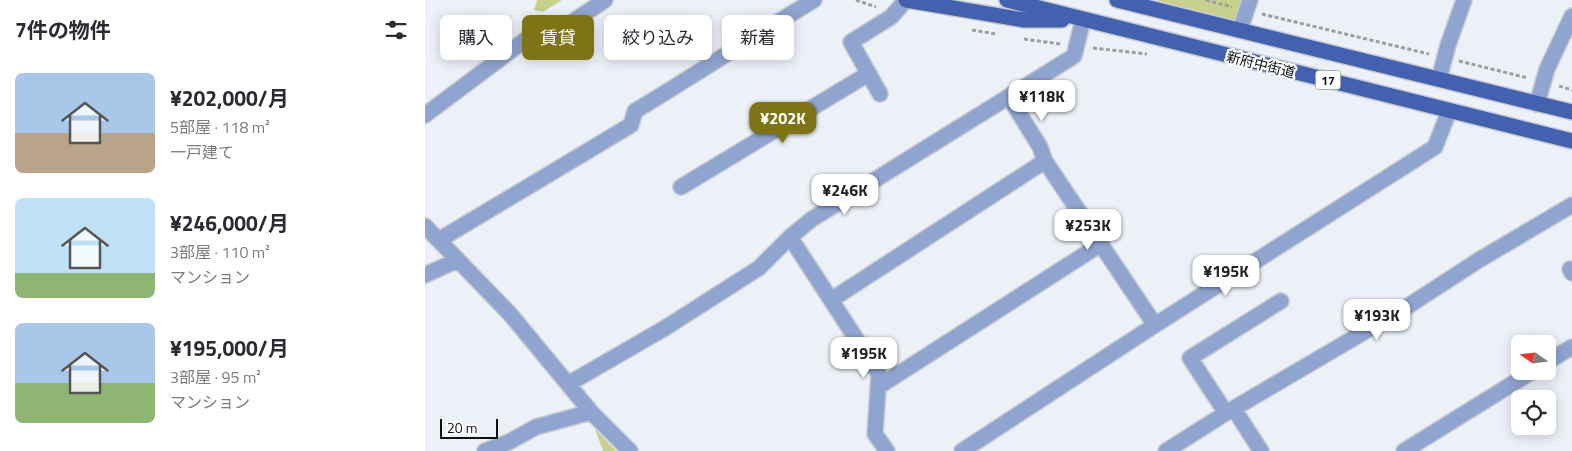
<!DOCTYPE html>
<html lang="ja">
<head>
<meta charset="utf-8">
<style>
  body { margin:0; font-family:"Titillium Web","Noto Sans JP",sans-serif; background:#f2f2f3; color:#2b2b33; height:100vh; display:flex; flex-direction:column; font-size:19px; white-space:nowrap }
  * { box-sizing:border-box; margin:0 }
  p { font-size:16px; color:#7c7c81 }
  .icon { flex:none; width:28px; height:28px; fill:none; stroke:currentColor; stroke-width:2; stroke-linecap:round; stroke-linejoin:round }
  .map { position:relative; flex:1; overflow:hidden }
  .sheet { display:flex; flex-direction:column; background:#fff; width:425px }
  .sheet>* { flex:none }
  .hud { position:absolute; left:15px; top:15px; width:475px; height:45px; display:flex; gap:10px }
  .needle { width:32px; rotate:284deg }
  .buttons { position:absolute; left:1086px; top:335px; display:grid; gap:10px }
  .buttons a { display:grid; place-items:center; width:45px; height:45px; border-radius:8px; background:#fff; box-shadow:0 2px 12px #0003; font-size:25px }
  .scale { position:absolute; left:15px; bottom:12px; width:58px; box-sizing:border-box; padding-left:5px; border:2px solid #0e0f11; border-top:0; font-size:14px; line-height:18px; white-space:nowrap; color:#0e0f11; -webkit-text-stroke:4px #fcfdff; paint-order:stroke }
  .price { position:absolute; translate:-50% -42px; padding:0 11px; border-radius:10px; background:#fff; color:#222; font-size:16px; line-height:32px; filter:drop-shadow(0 1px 2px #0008) }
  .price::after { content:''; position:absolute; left:50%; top:30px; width:15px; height:11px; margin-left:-8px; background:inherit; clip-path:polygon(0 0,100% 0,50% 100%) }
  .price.selected { background:#7e7315; color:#fff }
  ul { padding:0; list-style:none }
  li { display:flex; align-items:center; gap:15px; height:125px; padding:0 15px }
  li span { display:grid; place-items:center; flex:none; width:140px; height:100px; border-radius:8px; color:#555 }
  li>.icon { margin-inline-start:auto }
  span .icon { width:60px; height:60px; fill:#fffc; stroke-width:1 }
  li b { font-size:21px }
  h2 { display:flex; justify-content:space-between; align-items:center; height:60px; padding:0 15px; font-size:21px }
  .tag { padding:0 18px; border-radius:8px; background:#fff; box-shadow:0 2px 12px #0003; font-size:18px; line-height:45px }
  .tag.selected { background:#7e7315; color:#fff }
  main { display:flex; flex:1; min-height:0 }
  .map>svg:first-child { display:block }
  .green { fill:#c7d08d }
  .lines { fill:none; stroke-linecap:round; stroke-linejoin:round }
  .minor-casing { stroke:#c8ccd2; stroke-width:18 }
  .major-casing { stroke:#c8ccd2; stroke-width:18 }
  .path { stroke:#9b9ea3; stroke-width:3; stroke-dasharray:4 2.5; stroke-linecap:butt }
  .minor { stroke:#90a4d0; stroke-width:15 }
  .major { stroke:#4361af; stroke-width:15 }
  .labels { text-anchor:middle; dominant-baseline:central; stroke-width:4.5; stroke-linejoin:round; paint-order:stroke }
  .shield { fill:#fcfdff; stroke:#555658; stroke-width:1 }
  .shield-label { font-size:12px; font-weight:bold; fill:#0e0f11 }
  .street-label { font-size:14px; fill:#0e0f11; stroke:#fcfdff }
</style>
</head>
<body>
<main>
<section class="sheet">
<h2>7件の物件<svg class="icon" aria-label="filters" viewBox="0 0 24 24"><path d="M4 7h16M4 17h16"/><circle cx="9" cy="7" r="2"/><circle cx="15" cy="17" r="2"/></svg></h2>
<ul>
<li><span style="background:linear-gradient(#a9c7e8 60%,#b9a48a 0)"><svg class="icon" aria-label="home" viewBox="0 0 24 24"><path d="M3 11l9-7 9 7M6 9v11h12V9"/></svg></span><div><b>¥202,000/月</b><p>5部屋 · 118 m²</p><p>一戸建て</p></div></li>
<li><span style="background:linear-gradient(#bfe0f5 75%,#8fb573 0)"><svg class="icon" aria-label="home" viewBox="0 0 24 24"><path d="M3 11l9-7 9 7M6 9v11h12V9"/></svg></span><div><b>¥246,000/月</b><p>3部屋 · 110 m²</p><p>マンション</p></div></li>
<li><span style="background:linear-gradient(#a9c7e8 60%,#8fb573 0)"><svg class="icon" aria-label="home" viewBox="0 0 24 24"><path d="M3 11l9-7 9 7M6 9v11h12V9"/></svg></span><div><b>¥195,000/月</b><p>3部屋 · 95 m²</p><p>マンション</p></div></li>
</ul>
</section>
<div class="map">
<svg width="1147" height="451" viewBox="0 0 1147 451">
  <rect width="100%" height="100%" fill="#ecf0f7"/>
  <path class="green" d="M 112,0 L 137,0 L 118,12 L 109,10 Z
    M 731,0 L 821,0 L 814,23 Z
    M 170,429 L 191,451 L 178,451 Z"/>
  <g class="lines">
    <defs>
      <path id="minor" d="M 815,30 L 825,0
        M 1014,79 L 1023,45 L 1039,0
        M 455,94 L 426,42 L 466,17 L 481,0
        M 584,97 L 615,147 L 620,161 L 730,325
        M 1112,104 L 1122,69 L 1147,16
        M 0,115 L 104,37 L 134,31 L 180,0
        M 256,187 L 443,74
        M 0,226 L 85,314 L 166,412 L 205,451
        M 365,237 L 406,300 L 620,161
        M 14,240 L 206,125 L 210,111 C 270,75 329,36 389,0
        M 1145,269 L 1147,273
        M 0,275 L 33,260
        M 406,300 L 454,374 L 450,434 L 462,451
        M 1122,362 L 1147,347
        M 143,384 L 240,328 L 334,268 L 365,237 L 387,219 L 649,56 L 658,20
        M 453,387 L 676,244
        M 809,409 L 836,451
        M 801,413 L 765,358 L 856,301
        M 60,451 L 84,442 L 111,427 L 166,412
        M 537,451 L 730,325 L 1010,147 L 1024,111
        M 741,451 L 801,413 L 980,308 L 1054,260 L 1147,205
        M 979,451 L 1108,371"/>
      <path id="major" d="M 481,0 L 599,20 L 637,20
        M 582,0 L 1147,141
        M 692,0 L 1147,112"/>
    </defs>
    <use href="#minor" class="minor-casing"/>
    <use href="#major" class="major-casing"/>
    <path class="path" d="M 431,0 L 451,7
      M 781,0 L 807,7
      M 837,14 L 1004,54
      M 547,30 L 571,34
      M 599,39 L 635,44
      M 668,48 L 722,54
      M 1034,61 L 1103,78
      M 1134,86 L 1147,90"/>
    <use href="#minor" class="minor"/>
    <use href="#major" class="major"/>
  </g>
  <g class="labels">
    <rect class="shield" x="890.5" y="70.5" width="25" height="19" rx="4"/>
    <g class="shield-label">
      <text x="903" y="80">17</text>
    </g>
    <g class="street-label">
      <text transform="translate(836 64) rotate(14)">新府中街道</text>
    </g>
  </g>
</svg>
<div class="buttons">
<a><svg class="needle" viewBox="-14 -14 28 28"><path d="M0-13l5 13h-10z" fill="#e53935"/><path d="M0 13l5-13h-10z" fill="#7c7c81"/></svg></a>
<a><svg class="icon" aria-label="locate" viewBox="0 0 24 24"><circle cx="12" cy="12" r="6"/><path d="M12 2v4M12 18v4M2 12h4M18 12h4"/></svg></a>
</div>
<div class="scale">20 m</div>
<b class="price" style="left:617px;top:122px">¥118K</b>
<b class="price selected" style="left:358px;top:144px">¥202K</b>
<b class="price" style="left:420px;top:216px">¥246K</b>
<b class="price" style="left:663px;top:251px">¥253K</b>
<b class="price" style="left:801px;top:297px">¥195K</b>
<b class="price" style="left:952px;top:341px">¥193K</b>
<b class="price" style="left:439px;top:379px">¥195K</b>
<div class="hud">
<a class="tag">購入</a>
<a class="tag selected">賃貸</a>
<a class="tag">絞り込み</a>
<a class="tag">新着</a>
</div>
</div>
</main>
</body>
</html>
